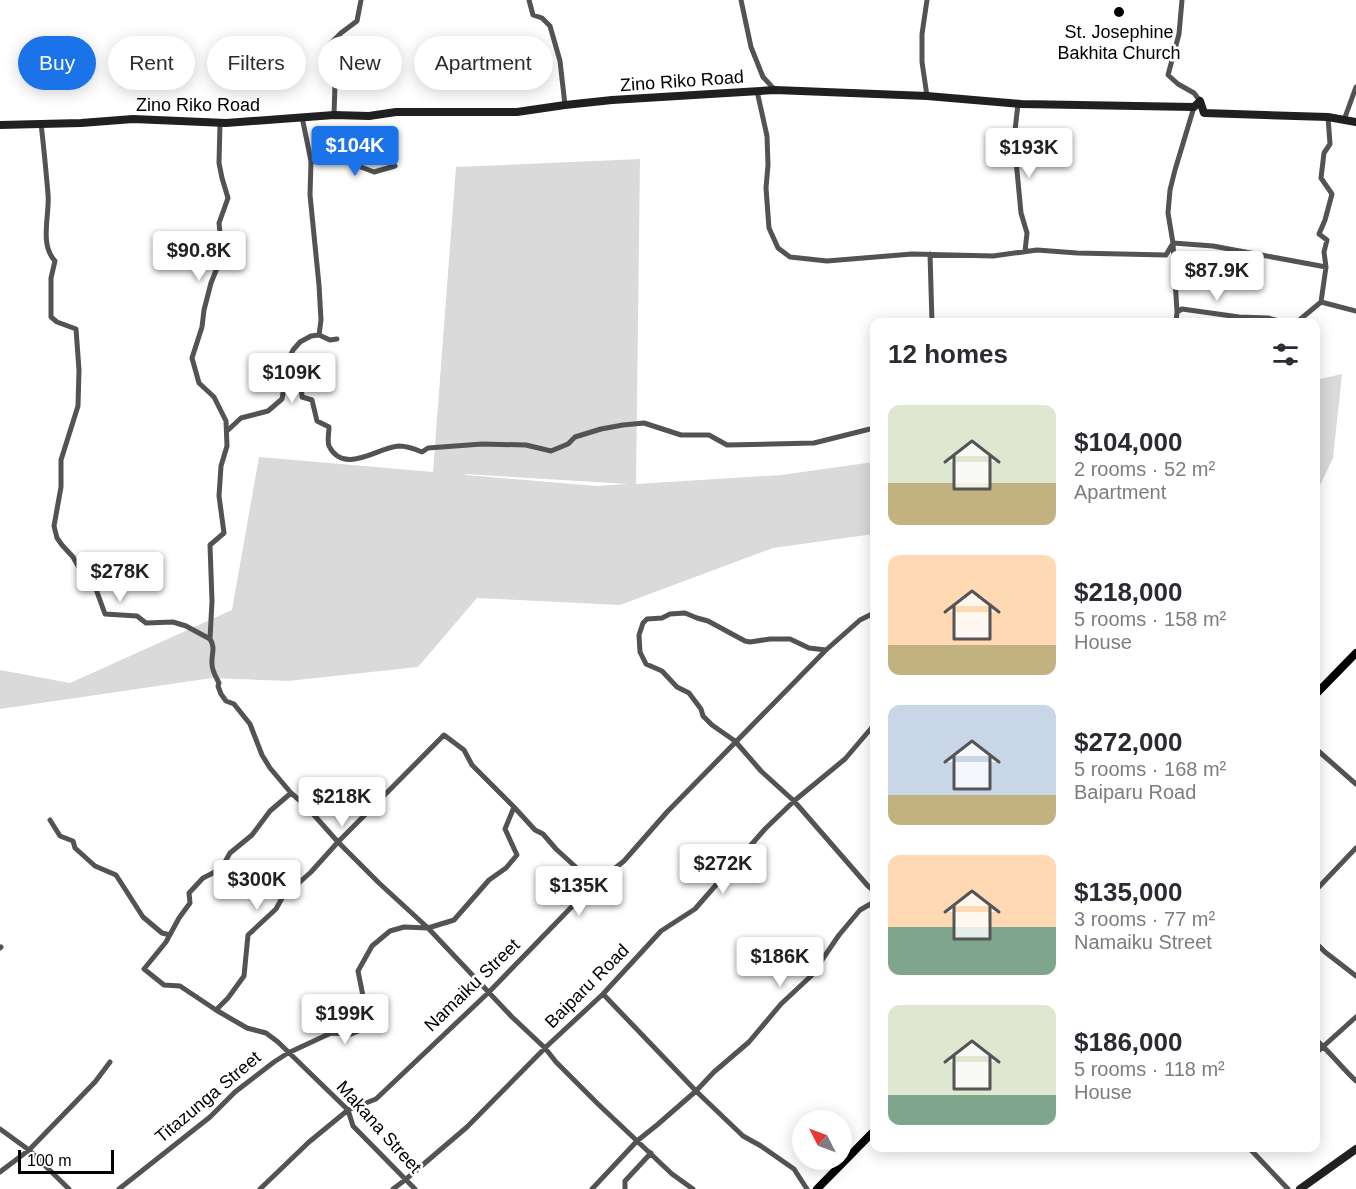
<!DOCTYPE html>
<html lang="en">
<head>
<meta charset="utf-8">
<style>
  body { margin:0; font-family:Arial,sans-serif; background:#f2f2f3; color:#2b2b33; height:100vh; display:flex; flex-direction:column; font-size:22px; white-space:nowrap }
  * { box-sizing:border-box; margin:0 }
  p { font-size:20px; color:#7c7c81 }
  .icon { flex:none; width:33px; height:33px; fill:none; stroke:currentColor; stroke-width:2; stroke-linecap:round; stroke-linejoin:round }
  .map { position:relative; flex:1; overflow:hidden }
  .side { position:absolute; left:870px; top:318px; width:450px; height:834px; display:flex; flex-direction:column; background:#fff; border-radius:12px; box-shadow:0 3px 15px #0003 }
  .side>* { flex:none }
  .top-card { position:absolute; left:18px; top:36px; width:570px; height:54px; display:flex; gap:12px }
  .needle { width:39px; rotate:312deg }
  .controls { position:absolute; left:792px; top:1110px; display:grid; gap:12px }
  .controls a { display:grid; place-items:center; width:60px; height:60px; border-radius:50%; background:#fff; box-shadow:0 3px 15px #0003; font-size:30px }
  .scale { position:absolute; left:18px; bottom:15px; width:96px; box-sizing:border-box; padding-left:6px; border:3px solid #000; border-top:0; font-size:16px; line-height:21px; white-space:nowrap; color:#000; -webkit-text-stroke:4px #fff; paint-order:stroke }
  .price { position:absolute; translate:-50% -51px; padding:0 14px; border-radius:6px; background:#fff; color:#222; font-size:20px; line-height:39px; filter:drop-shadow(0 2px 3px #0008) }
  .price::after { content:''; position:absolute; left:50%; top:36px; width:18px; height:14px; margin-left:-9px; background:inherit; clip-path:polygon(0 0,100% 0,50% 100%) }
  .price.active { background:#1a73e8; color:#fff }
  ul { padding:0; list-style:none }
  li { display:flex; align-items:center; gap:18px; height:150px; padding:0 18px }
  li span { display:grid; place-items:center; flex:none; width:168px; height:120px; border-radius:12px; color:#555 }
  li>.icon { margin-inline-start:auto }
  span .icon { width:72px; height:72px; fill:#fffc; stroke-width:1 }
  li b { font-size:26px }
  h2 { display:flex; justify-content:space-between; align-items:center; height:72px; padding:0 18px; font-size:26px }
  .tag { padding:0 21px; border-radius:27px; background:#fff; box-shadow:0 3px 15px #0003; font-size:21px; line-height:54px }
  .tag.active { background:#1a73e8; color:#fff }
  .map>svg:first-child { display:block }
  .green { fill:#dadada; fill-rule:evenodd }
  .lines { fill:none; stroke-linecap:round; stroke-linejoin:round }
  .street { stroke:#535353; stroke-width:5 }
  .secondary { stroke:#202020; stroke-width:8 }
  .primary { stroke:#000; stroke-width:8 }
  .poi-dot { fill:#000; stroke:#fff; stroke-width:2 }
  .labels { text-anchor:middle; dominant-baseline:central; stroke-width:5; stroke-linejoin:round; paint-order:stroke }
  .poi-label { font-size:18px; fill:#000; stroke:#fff }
  .street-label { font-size:18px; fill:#000; stroke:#fff }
</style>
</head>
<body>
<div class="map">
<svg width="1356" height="1189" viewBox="0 0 1356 1189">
  <rect width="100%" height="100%" fill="#fff"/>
  <path class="green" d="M 640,159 L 636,484 L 781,475 L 874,462 L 874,534 L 773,548 L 620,605 L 477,598 L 418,667 L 288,681 L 212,678 L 0,709 L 0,670 L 70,683 L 232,610 L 259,457 L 433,472 L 456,167 ZM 465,475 L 465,474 L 628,484 L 596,486 Z
    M 1342,374 L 1333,458 L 1316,494 L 1316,380 Z"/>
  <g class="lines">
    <path class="street" d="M 529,0 L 533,15 L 542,18 L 550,26 L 560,61 L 565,105
      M 741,0 L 751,47 L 763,77 L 775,90
      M 927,0 L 922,34 L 922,62 L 927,96
      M 1182,0 L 1179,34 L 1168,75 L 1178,84 L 1194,93 L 1200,101
      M 757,91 L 767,136 L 768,165 L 766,188 L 769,228 L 778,248 L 790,257 L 827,261 L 912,254 L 993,256 L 1037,250 L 1077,253 L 1166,255 L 1173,243
      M 1018,104 L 1014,139 L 1021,213 L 1027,233 L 1025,251
      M 1194,107 L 1175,170 L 1170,190 L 1168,213 L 1173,243 L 1213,246 L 1326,267
      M 334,115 L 335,84 L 327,47 L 341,33 L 357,21 L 361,0
      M 302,117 L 311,161 L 310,195 L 319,285 L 321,320 L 319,335 L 330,340 L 337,339
      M 1344,120 L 1356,87
      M 220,123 L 219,163 L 222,178 L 228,198 L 219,223 L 221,242 L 221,258 L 211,283 L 204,310 L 202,327 L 192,358 L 199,383 L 214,397 L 226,421 L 227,446 L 221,466 L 219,496 L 224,533 L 210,545 L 212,601 L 210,639 C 216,648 211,655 212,664 C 212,671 216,677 219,683 L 218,686 L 221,694 L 226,701 L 234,704 L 250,724 L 262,755 L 270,768 L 291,793 L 305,805 L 338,842 L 379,883 L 428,928 L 512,1017 L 545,1048 L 556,1062 L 598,1104 L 672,1174 L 693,1189
      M 41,124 C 44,148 46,171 48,194 C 50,215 39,244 55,261 L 51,278 L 51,317 L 57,322 L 76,329 L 79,370 L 78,406 L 61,460 L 61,487 L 54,526 L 57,538 L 62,545 L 73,557 L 81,571 L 93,581 L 105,614 L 137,616 L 146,623 L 173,622 L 186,626 L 210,639
      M 311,161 L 348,162 L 374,172 L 395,166
      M 1173,244 L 1177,312
      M 930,254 L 932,322
      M 1321,302 L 1326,267 L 1324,252 L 1327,240 L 1319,234 L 1325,220 L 1332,194 L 1321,178 L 1324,153 L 1330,144 L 1328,117
      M 1176,322 L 1177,312 L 1182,309 L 1239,317 L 1268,318 L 1283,322
      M 1297,322 L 1321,302 L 1356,311
      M 287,370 L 300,371 L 302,397 L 312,400 L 317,421 L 329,427 C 329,433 327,441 329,446 C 344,476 378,447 399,446 C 407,446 415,449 422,452 L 428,448 L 482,444 L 526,445 L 551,451 L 568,444 L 575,437 L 601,429 L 623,425 L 644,423 L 681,435 L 709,435 L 727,445 L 814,443 L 874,428
      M 227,431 L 241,418 L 268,411 L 282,399 L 289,358 L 293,350 L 300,342 L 311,336 L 319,335
      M 826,650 L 809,648 L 790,639 L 770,639 L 750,642 L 745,641 L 708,621 L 697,618 L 685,613 L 670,614 L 662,618 L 647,619 L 643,623 L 639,635 L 640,652 L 646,664 L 662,671 L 677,687 L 689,693 L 701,709 L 703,716 L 712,725 L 735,741 L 761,771 L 794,801 L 868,886 L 874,891
      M 1316,749 L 1356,784
      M 291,793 L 270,811 L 252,835 L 230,853 L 221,869 L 203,878 L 189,893 L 190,903 L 179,918 L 166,942 L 144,969 L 164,985 L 180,986 L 216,1010 L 247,1028 L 266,1033 L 278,1042 L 348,1110 L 353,1126 L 415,1189
      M 514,807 L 535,830 L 543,834 L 556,849 L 579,870 L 583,881 L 589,889
      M 50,820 L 60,836 L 73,841 L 75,848 L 95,866 L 116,875 L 143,917 L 162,933 L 170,935
      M 1316,890 L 1356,848
      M 1316,943 L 1325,952 L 1356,976
      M 0,948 L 1,947
      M 603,994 L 696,1091 L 743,1136 L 761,1146 L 794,1169 L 807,1189
      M 1316,1040 C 1330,1052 1342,1068 1356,1081
      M 1316,1053 L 1356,1017
      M 0,1129 L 29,1150 L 69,1189
      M 1249,1148 L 1288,1189
      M 0,1172 L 29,1150 L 95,1082 L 110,1062
      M 119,1189 L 210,1117 L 235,1092 L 274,1062 L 288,1053 L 331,1033 L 351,1034 L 361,1030 L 367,1016 L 358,971 L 372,946 L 390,931 L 404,927 L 428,928 L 454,920 L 489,880 L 506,868 L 517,855 L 505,829 L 514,807 L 472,765 L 464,750 L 444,735 L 338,842 L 311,872 L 282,898 L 276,909 L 248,935 L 244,976 L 228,998 L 216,1010
      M 260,1189 L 309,1142 L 348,1110 L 376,1099 L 489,992 L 589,889 L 624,861 L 667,812 L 826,650 L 860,620 L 874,613
      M 393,1189 L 405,1180 L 467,1127 L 547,1046 L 603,994 L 661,931 L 695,909 L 765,829 L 794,801 L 845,759 L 874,725
      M 592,1189 L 637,1141 L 657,1125 L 696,1091 L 714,1072 L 749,1042 L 781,1004 L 811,976 L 839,935 L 860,910 L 874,902
      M 625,1189 L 625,1181 L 651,1153"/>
    <path class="secondary" d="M 0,125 L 81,123 L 133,119 L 226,123 L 334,115 L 369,116 L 396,112 L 517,112 L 565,105 L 612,100 L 775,90 L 927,96 L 1021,104 L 1194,107 L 1200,101 L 1204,113 L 1328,117 L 1356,122
      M 1300,1189 L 1356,1149"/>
    <path class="primary" d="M 1316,694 L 1356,653
      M 817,1189 L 874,1131"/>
  </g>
  <circle class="poi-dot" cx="1119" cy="12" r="6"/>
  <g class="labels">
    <g class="poi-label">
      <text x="1119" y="32">St. Josephine<tspan x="1119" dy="21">Bakhita Church</tspan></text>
    </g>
    <g class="street-label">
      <text transform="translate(682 81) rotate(-4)">Zino Riko Road</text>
      <text x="198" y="105">Zino Riko Road</text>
      <text transform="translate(472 985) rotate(-44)">Namaiku Street</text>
      <text transform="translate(587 986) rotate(-45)">Baiparu Road</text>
      <text transform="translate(208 1097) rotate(-40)">Titazunga Street</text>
      <text transform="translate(379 1127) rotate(48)">Makana Street</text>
    </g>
  </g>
</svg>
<div class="controls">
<a><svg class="needle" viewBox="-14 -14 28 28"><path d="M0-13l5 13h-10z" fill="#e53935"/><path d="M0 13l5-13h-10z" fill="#7c7c81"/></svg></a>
</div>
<div class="scale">100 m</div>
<b class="price active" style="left:355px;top:177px">$104K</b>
<b class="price" style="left:1029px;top:179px">$193K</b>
<b class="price" style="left:199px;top:282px">$90.8K</b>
<b class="price" style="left:1217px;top:302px">$87.9K</b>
<b class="price" style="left:292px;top:404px">$109K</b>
<b class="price" style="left:120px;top:603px">$278K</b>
<b class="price" style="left:342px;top:828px">$218K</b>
<b class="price" style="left:723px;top:895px">$272K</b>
<b class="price" style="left:257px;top:911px">$300K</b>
<b class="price" style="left:579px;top:917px">$135K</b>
<b class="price" style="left:780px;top:988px">$186K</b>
<b class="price" style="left:345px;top:1045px">$199K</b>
<div class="top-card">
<a class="tag active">Buy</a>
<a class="tag">Rent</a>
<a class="tag">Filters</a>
<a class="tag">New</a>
<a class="tag">Apartment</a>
</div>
<section class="side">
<h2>12 homes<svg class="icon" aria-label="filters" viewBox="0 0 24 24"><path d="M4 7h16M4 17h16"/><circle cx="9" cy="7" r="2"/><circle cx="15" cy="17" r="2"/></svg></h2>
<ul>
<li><span style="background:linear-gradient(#dfe7d0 65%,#c2b280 0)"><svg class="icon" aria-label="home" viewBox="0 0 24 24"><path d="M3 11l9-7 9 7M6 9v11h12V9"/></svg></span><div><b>$104,000</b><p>2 rooms · 52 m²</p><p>Apartment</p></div></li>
<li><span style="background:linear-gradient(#ffd9b3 75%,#c2b280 0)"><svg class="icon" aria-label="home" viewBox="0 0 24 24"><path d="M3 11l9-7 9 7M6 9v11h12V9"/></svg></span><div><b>$218,000</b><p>5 rooms · 158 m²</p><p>House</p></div></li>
<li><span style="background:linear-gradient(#c9d6e8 75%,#c2b280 0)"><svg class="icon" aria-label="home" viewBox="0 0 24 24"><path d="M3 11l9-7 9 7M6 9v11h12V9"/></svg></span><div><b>$272,000</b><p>5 rooms · 168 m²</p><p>Baiparu Road</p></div></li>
<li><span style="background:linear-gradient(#ffd9b3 60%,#7fa58c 0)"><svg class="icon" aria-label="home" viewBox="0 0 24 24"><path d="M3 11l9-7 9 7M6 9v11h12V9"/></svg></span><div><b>$135,000</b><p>3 rooms · 77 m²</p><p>Namaiku Street</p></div></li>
<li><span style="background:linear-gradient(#dfe7d0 75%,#7fa58c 0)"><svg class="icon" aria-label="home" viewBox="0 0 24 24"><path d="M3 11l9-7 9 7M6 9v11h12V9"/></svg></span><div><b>$186,000</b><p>5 rooms · 118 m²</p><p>House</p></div></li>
</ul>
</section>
</div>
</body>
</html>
